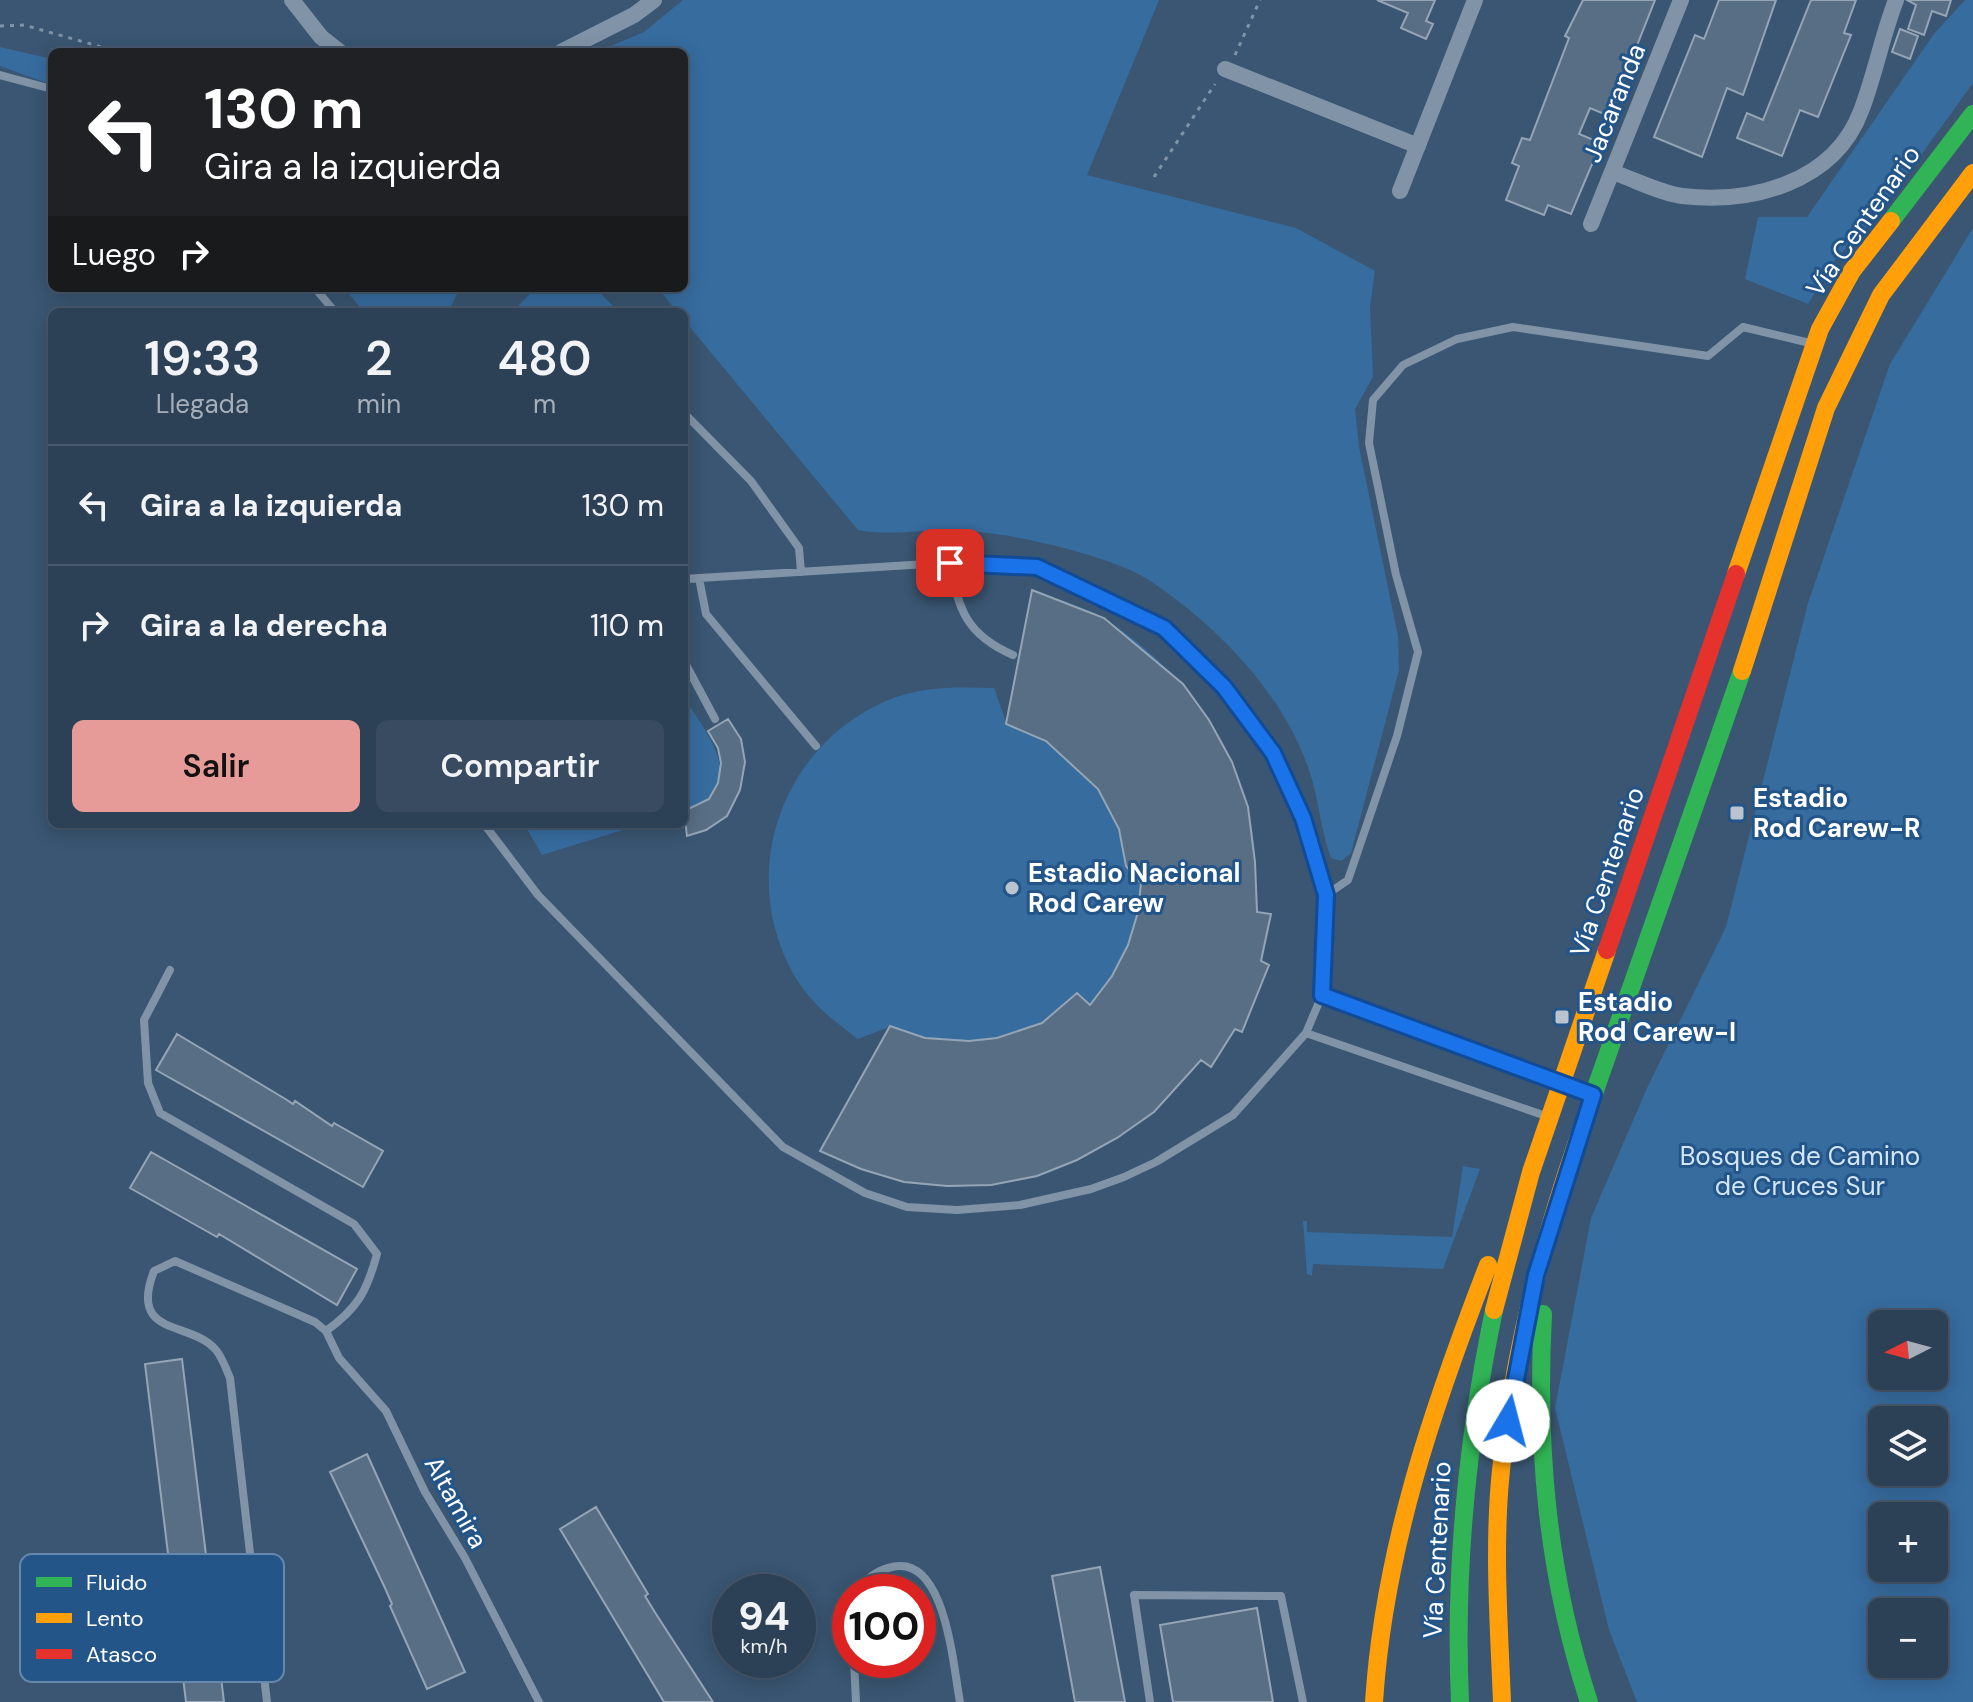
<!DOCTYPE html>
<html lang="es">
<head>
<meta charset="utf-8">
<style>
	body { margin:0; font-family:"DM Sans",sans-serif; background:#384b60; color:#f1f3f6; height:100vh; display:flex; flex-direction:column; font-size:30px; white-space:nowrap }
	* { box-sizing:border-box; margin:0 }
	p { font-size:26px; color:#a6afb9 }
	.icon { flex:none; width:44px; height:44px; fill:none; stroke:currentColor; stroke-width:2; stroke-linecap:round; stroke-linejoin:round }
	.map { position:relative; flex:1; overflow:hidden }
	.details { position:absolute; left:48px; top:308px; width:640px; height:520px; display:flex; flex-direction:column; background:#2c4056; border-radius:12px; box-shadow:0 4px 20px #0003,0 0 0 2px #48596c }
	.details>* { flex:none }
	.banner { position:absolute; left:48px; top:48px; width:640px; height:244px; border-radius:12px; box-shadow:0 4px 20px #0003,0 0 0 2px #48596c; background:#202124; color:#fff; overflow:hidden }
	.needle { width:52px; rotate:264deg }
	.buttons { position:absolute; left:1868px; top:1310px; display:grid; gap:16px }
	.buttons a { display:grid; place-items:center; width:80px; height:80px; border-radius:12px; background:#2c4056; box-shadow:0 4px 20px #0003,0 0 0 2px #48596c; font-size:40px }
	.speed { position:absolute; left:712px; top:1574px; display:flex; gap:16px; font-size:40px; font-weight:700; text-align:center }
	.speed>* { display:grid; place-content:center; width:104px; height:104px; border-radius:50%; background:#2c4056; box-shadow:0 4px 20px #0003,0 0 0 2px #48596c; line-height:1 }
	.speed small { font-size:20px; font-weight:400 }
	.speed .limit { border:12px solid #d22; background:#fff; color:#111 }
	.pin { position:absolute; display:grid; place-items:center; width:68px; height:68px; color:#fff; margin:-34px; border-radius:16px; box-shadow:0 4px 12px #0006 }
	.me { position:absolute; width:88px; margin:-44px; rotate:8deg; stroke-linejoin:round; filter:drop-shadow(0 0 6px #0008) }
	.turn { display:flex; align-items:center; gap:28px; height:168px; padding:0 24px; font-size:36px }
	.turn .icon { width:104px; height:104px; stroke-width:2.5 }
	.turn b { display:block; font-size:56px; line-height:68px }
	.then { display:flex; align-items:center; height:76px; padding:0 24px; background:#0003; gap:16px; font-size:30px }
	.eta { display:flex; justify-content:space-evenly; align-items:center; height:136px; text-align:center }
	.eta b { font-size:48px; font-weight:600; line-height:56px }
	.cta { display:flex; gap:16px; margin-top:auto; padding:16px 24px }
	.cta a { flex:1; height:92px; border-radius:12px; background:#e69b98; color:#111; font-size:32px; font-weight:600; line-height:92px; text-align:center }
	.cta a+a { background:#384b60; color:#f1f3f6 }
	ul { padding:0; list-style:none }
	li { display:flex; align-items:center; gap:24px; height:120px; padding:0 24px; border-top:2px solid #48596c }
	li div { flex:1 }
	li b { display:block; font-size:30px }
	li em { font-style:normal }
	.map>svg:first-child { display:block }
	.green { fill:#376c9f; fill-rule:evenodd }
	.building { fill:#586e84; stroke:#95a5b5; stroke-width:2 }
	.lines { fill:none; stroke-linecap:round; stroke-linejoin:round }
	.path { stroke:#8194a7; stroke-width:3; stroke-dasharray:4 6; stroke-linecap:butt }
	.lane { stroke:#8194a7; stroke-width:8 }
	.street { stroke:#8194a7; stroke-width:16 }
	.fast { stroke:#30b455; stroke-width:18 }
	.slow { stroke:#ff9f0a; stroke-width:18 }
	.jam { stroke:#e5322d; stroke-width:18 }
	.route-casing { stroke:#114b97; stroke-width:20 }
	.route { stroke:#1a73e8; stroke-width:14 }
	.poi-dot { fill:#bac4ce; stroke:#235589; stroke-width:3 }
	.labels { text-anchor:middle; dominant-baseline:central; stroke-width:6; stroke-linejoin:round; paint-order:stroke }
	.street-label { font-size:26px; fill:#fff; stroke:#235589 }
	.poi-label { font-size:26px; font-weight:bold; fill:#fff; stroke:#235589; text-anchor:start }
	.park-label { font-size:26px; fill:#d3e6f8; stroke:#235589 }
	.key { fill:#235589; stroke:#6588ac; stroke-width:2 }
	.key-label { font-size:22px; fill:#fff }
</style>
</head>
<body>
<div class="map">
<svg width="1973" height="1702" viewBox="0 0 1973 1702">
	<rect width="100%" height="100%" fill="#3a5672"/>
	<!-- green -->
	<path class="green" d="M683,0H1159L1087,175L1296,228L1375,271L1370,306L1373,377L1355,409L1359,447L1398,636L1399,670L1351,853L1341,861L1331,858C1320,829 1319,798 1309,770C1282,692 1219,628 1152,582C1120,560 1048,543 1009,536C989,533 968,530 948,530C919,530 887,536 858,530L684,320V312H677L658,288H684V52H596L644,32Z
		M1965,0H1973V83L1871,224L1837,257L1808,304L1745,279L1758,217H1807L1934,34Z
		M0,47L52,59V85L0,66Z
		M1973,228V1702H1637L1609,1630L1555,1408L1591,1218L1648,1086L1726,927L1808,603L1890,364ZM1882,1324H1934V1376H1882ZM1882,1420H1934V1472H1882ZM1882,1516H1934V1568H1882ZM1882,1612H1934V1664H1882Z
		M344,288H460L448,312H364Z
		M536,288H595L619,312H512Z
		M1032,590C1055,599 1085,606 1106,620C1172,662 1229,730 1248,807C1256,841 1256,877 1257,912L1271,914L1261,961L1269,965L1242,1032L1235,1029L1211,1067L1201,1060C1185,1077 1170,1099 1151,1114C1082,1169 995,1198 906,1182C878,1177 848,1161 820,1151L889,1027L858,1039C834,1021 810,1003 794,975C737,875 780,747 886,701C920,686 957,687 994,688L1006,722Z
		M684,699C709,733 752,792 684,811Z
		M524,824H642L542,855Z
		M1463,1166L1480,1169L1443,1269L1313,1264L1312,1276L1307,1274L1303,1221H1307V1232L1452,1237Z"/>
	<!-- building -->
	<path class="building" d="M1377,0H1435L1426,21L1433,24L1426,39L1401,28L1408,13Z
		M1583,0H1655L1609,116L1590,108L1579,134L1601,143L1571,214L1548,205L1544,215L1506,200L1519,166L1512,163L1522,138L1530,140L1569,38L1565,36Z
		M1719,0H1776L1743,95L1727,88L1702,157L1654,137L1695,35L1704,39Z
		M1811,0H1856L1844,33L1851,35L1818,117L1800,110L1782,156L1737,138L1747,113L1763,120Z
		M1907,0H1951L1946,16L1932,11L1924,35L1908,29L1916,5Z
		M1900,29L1918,36L1910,59L1892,52Z
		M1032,590L1104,618L1183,684L1209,720L1232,762L1248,807L1255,862L1257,912L1271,914L1261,961L1269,965L1242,1032L1235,1029L1211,1067L1201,1060L1154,1112L1117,1138L1077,1160L1037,1176L991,1185L947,1186L904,1182L861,1169L820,1151L890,1026L925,1038L969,1041L997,1038L1042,1023L1077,993L1090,1005L1112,976L1128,945L1138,912L1141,883L1126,866L1119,829L1098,789L1046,741L1006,724Z
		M728,719L741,739L745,762L740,790L727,816L706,830L687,836L684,811L709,799L718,783L721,763L718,748L708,731Z
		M177,1034L287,1100L293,1104L295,1101L332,1126L334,1123L383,1151L363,1187L156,1070Z
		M151,1152L357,1269L337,1305L219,1234L217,1237L130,1188Z
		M182,1359L224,1702H186L145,1364Z
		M367,1454L465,1672L427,1689L390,1606L392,1604L385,1588L330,1472Z
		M596,1507L648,1594L645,1596L656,1614L713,1702H664L560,1529Z
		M1100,1567L1125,1702H1075L1052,1576Z
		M1257,1608L1273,1702H1173L1160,1625Z"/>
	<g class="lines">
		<!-- path -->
		<path class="path" d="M0,26L24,25L119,52
			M1235,55L1260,0
			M1154,177L1215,84"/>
		<!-- lane -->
		<path class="lane" d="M0,75L52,89
			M315,288L335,312
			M684,413L751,481L799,548L801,572
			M950,563C958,610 967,635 1013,655
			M699,578L706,614L816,746
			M684,661L715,719
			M484,824L538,895L783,1147L865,1193L907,1207L957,1210L1020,1205L1091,1189L1124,1177L1156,1162L1233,1115L1306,1033L1322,995L1326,895L1303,818L1273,753L1224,687L1164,628L1037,567L975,561L684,579
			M1326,895L1348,880L1397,736L1418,652L1396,575L1369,443L1373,400L1403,365L1457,339L1513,327L1708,356L1743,327L1810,343
			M170,970L144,1020L148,1083L160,1113L354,1224L377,1254C367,1291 358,1308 326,1331
			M1322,995L1555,1081
			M1306,1033L1543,1115
			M858,1592C864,1579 878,1570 892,1567C946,1554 953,1667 960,1702
			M854,1660L856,1702
			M267,1702L230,1378C226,1369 222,1357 216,1350C191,1320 128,1338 154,1271L175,1261L315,1322L326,1331L339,1358L386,1411L425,1492L465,1558L539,1702
			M1150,1702L1134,1595L1281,1596L1303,1702"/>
		<!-- street -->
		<path class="street" d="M292,0L321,37L340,52
			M561,52L634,15L654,0
			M1225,69L1418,146
			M1612,172C1634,179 1659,193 1682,196C1751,204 1834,183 1861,111C1875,75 1882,36 1896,0
			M1400,191L1475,0
			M1591,224L1681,0"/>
		<!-- fast -->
		<path class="fast" d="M1891,221L1973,114
			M1578,1139L1742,671
			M1543,1314C1536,1448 1547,1574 1589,1702
			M1460,1702C1454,1568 1467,1440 1494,1310"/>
		<!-- slow -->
		<path class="slow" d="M1736,574L1820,329L1852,271L1891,221
			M1742,671L1826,408L1881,295L1973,173
			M1494,1310L1531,1172L1607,950
			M1374,1702C1384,1549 1433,1407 1488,1265
			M1502,1702C1499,1625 1493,1547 1501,1470C1513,1357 1541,1246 1578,1139"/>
		<!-- jam -->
		<path class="jam" d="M1607,950L1736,574"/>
	</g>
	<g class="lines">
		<defs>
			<path id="route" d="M950,563L1037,567L1164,628L1224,687L1273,753L1303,818L1326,895L1322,995L1593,1095L1536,1275L1508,1421"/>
		</defs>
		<!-- route casing -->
		<use href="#route" class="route-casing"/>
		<!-- route -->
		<use href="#route" class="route"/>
	</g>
	<!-- markers -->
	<g class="poi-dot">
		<rect x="1729" y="805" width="16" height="16" rx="4"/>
		<circle cx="1012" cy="888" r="8"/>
		<rect x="1554" y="1009" width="16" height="16" rx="4"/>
	</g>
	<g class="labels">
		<!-- street labels -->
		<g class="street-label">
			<text transform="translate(1614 103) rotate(-68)">Jacaranda</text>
			<text transform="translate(1863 221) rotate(-55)">Vía Centenario</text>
			<text transform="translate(1607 872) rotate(-71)">Vía Centenario</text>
			<text transform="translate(456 1502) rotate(61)">Altamira</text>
			<text transform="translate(1437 1550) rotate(-87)">Vía Centenario</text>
		</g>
		<!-- poi labels -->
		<g class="poi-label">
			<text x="1753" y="798">Estadio<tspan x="1753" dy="30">Rod Carew-R</tspan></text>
			<text x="1028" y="873">Estadio Nacional<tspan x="1028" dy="30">Rod Carew</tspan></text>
			<text x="1578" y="1002">Estadio<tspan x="1578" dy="30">Rod Carew-I</tspan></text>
		</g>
		<!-- park labels -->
		<g class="park-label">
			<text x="1800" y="1156">Bosques de Camino<tspan x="1800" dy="30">de Cruces Sur</tspan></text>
		</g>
	</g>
	<!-- legend -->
	<rect x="20" y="1554" width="264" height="128" rx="12" class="key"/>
	<rect x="36" y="1577" width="36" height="10" fill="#30b455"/>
	<rect x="36" y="1613" width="36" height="10" fill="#ff9f0a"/>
	<rect x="36" y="1649" width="36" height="10" fill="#e5322d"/>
	<g class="key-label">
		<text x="86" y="1590">Fluido</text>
		<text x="86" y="1626">Lento</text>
		<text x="86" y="1662">Atasco</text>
	</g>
</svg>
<div class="buttons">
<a><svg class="needle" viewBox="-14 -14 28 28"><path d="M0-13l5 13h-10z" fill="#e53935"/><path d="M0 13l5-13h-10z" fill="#a6afb9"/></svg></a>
<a><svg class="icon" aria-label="layers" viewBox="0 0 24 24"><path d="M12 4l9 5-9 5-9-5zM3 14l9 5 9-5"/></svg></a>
<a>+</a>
<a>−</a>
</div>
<div class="speed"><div>94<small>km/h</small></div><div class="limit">100</div></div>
<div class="pin" style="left:950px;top:563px;background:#d93025"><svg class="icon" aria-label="arrive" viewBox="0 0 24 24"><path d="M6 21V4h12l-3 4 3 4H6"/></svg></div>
<svg class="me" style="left:1508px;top:1421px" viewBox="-20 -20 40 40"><circle r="19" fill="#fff"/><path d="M0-13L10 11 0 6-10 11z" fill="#1a73e8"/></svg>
<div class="banner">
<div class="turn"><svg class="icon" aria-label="left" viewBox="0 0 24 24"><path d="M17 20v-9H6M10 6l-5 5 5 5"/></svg><div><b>130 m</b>Gira a la izquierda</div></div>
<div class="then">Luego<svg class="icon" aria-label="right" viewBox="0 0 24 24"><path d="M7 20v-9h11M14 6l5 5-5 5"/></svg></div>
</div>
<section class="details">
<div class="eta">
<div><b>19:33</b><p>Llegada</p></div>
<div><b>2</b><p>min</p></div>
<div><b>480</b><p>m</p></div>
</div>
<ul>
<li><svg class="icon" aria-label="left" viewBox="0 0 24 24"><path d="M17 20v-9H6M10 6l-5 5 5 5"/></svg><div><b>Gira a la izquierda</b></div><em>130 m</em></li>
<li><svg class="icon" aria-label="right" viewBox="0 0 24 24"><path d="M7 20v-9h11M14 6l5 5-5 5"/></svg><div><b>Gira a la derecha</b></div><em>110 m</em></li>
</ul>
<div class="cta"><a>Salir</a><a>Compartir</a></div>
</section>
</div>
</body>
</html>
